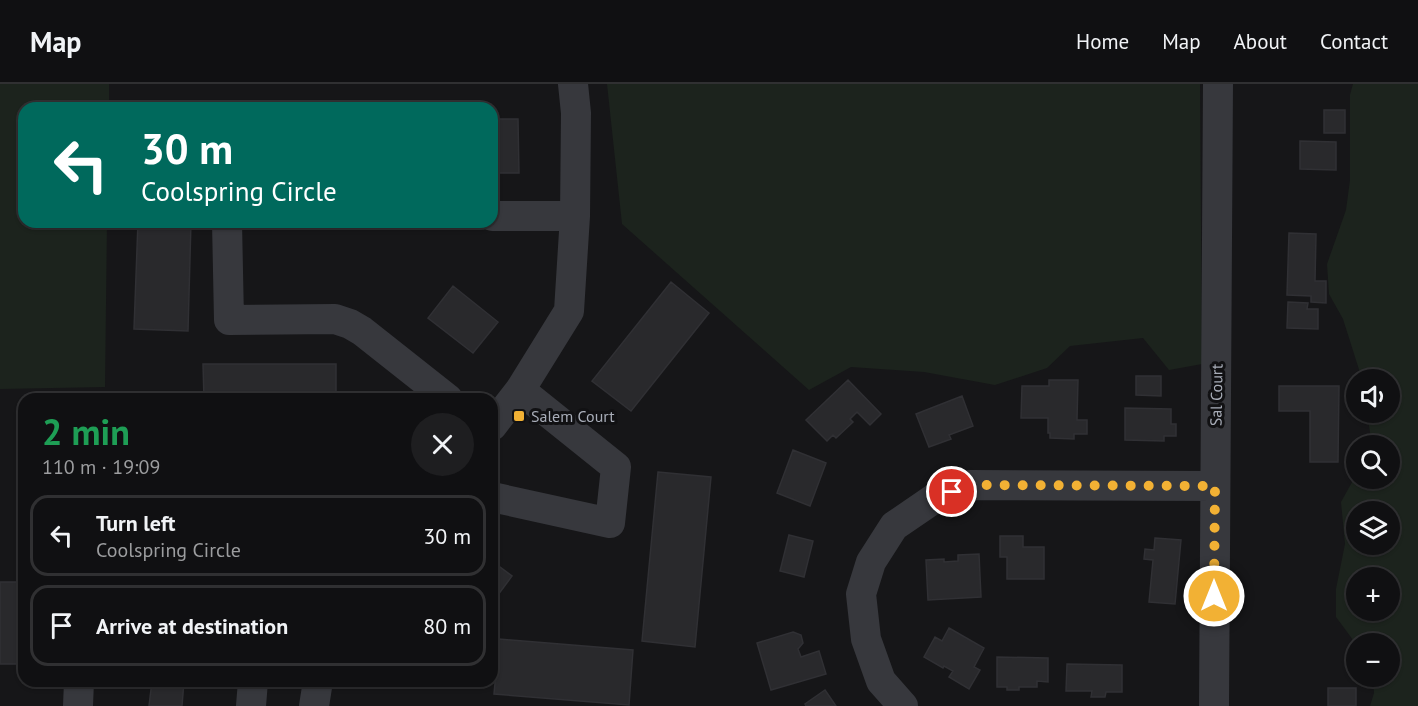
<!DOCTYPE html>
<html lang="en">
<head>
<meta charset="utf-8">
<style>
	body { margin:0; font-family:"PT Sans",sans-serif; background:#1e1e20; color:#f1f3f6; height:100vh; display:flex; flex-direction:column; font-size:22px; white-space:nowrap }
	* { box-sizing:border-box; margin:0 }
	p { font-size:20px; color:#9c9d9f }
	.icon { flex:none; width:33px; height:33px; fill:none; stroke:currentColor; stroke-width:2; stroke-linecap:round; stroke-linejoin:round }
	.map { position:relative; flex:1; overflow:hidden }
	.sheet { position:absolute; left:18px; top:309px; width:480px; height:294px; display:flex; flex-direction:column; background:#101012; border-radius:18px; box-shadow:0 2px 4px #0004,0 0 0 2px #303032 }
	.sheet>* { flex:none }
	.banner { position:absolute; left:18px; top:18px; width:480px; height:126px; border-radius:18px; box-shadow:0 2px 4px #0004,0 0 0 2px #303032; background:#00695c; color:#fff; overflow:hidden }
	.tools { position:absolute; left:1346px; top:285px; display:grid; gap:12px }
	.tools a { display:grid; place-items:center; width:54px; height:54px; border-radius:50%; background:#101012; box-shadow:0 2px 4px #0004,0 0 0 2px #303032; font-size:30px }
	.pin { position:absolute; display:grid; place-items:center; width:51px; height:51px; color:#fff; margin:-26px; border:3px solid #fff; border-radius:50%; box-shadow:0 2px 6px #0007 }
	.me { position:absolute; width:66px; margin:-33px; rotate:0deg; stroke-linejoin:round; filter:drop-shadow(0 0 4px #0008) }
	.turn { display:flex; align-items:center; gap:21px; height:126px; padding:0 24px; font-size:27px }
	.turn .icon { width:78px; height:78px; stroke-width:2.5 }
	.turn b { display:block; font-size:42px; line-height:51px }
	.round { display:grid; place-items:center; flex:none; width:63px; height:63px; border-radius:32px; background:#1e1e20 }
	.summary { display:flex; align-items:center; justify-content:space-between; height:102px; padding:0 24px }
	h1 { font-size:36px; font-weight:700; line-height:45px; color:#1e9e55 }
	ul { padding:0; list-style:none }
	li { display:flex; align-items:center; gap:18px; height:81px; margin:0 12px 9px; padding:0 12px; border:3px solid #303032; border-radius:18px }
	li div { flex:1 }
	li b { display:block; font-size:22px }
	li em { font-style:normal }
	header { display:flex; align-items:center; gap:36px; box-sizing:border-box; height:84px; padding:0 30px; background:#101012; border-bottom:2px solid #303032 }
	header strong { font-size:28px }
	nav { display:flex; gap:33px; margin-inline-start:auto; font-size:21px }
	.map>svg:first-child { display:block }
	.green { fill:#1c231d; fill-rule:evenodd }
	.building { fill:#29292c; stroke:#303034; stroke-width:1.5 }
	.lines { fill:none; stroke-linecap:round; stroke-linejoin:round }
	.minor { stroke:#37383d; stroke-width:30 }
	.route { stroke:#f2b134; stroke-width:10; stroke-dasharray:0 18 }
	.poi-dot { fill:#f2b134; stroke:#111113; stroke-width:2 }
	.labels { text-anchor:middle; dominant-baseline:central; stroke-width:6; stroke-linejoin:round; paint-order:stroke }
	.street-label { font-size:16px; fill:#a8adb8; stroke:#111113 }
	.poi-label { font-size:16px; fill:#a8adb8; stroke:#111113; text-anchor:start }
</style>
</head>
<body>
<header>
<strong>Map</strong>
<nav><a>Home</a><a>Map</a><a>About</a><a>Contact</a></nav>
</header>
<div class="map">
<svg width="1418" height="622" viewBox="0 0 1418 622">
	<rect width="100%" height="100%" fill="#161618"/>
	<!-- green -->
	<path class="green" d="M0,0H109V24H24V138H107L105,303L0,305Z
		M607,0H1200L1202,280L1169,286L1143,254L1070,262L1047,284L995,301L924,288L851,283L809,306L622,140Z
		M1353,0H1418V622H1370L1374,609L1373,593L1389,592V560H1356L1336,533V505L1345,460L1341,418L1356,391V394H1389V362L1372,361L1367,329L1389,328V296L1362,295L1343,235L1329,210L1327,180L1346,126L1350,96V11ZM1356,428H1389V460H1356ZM1356,494H1389V526H1356Z"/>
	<!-- building -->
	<path class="building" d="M1324,26H1345V49H1324Z
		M492,35H518L519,89H492Z
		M1300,57L1336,58V86L1300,85Z
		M138,138H191L188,247L134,245Z
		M1289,149L1316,150L1315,197H1326V219L1311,218V212L1287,211Z
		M671,198L709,229L631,327L592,297Z
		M453,202L498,238L473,269L428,234Z
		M1288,218L1308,219L1307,225H1318V245L1287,244Z
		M203,280H336V315H204Z
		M1136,292H1161V312L1136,311Z
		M848,296L881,330L870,341L857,328L850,335L853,338L836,354L833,351L827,357L806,336Z
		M1049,296H1078L1077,336H1087V350H1074V355L1050,354V349H1048V334H1021L1022,302H1049Z
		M1279,302H1339L1338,378H1310V327H1279Z
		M962,312L973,342L949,351L951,355L929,363L916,330Z
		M1125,324L1171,325V340H1176V352H1164V357L1125,356Z
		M793,366L826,379L810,422L777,409Z
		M658,388L711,393L695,563L642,557Z
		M789,451L813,457L804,493L780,487Z
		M1000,452H1023V463H1044V495H1007V473H1000Z
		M1155,454L1181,456L1175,520L1149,518L1153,476L1144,475L1145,465L1154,466Z
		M979,470L981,513L928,516L926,476L944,475V478L958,477V471Z
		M492,477L512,492L492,519Z
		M0,498H24V580H0Z
		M949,544L984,564L974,583L980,586L969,605L949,593L953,587L944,582L943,584L924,573L935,553L942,557Z
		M793,548L801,551L803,559L798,565L801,573L819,567L826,590L771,606L757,559Z
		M499,555L633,566L629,621L494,610Z
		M997,573L1048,574V598L1037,597V603H1019V606H1007V603H997Z
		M1067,580L1122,581V608H1106L1105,613H1091L1092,607H1066Z
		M152,597H184L182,622H149Z
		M1328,604H1356V622H1328Z
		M825,606L836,622H806L805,620Z"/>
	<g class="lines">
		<!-- minor -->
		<path class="minor" d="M492,132H575
			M227,138L229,236L335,235L350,240L362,247L448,315
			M492,342L520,306L569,227L575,132L576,29L573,0
			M492,413L610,439L616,383L520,306
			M78,622L79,597
			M251,622L253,597
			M314,622L318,597
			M903,622L881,597L866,555L861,510L871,478L894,442L935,414L970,401L1215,402
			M1214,622L1218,0"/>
	</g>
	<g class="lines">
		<!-- route -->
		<path class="route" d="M952,408L970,401L1215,402L1214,512"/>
	</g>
	<!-- markers -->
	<rect class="poi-dot" x="513" y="326" width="12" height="12" rx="3"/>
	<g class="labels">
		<!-- street labels -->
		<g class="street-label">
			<text transform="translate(1216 311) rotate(-89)">Sal Court</text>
		</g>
		<!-- poi labels -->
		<g class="poi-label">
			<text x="531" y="332">Salem Court</text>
		</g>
	</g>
</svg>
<div class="tools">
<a><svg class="icon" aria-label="sound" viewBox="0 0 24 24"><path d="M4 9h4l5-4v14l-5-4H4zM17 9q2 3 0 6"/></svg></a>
<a><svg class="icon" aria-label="search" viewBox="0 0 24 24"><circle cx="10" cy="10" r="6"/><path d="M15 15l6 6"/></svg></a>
<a><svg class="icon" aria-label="layers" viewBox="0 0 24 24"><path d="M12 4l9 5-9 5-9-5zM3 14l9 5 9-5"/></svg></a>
<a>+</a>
<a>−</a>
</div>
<div class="pin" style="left:952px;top:408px;background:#d93025"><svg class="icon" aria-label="arrive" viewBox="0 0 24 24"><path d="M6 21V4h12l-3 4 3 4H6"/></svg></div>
<svg class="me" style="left:1214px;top:512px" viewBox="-20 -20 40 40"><circle r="17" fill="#f2b134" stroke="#fff" stroke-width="3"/><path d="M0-11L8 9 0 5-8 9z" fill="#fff"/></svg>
<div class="banner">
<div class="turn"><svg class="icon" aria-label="left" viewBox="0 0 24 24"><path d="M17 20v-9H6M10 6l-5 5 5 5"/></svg><div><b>30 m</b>Coolspring Circle</div></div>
</div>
<section class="sheet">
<div class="summary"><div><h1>2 min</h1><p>110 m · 19:09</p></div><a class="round"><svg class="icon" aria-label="close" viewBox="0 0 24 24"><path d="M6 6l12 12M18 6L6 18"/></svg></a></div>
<ul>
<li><svg class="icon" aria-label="left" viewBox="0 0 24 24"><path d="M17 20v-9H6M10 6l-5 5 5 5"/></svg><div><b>Turn left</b><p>Coolspring Circle</p></div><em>30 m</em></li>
<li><svg class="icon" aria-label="arrive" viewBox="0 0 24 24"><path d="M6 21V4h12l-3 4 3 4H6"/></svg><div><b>Arrive at destination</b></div><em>80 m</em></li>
</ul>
</section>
</div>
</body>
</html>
